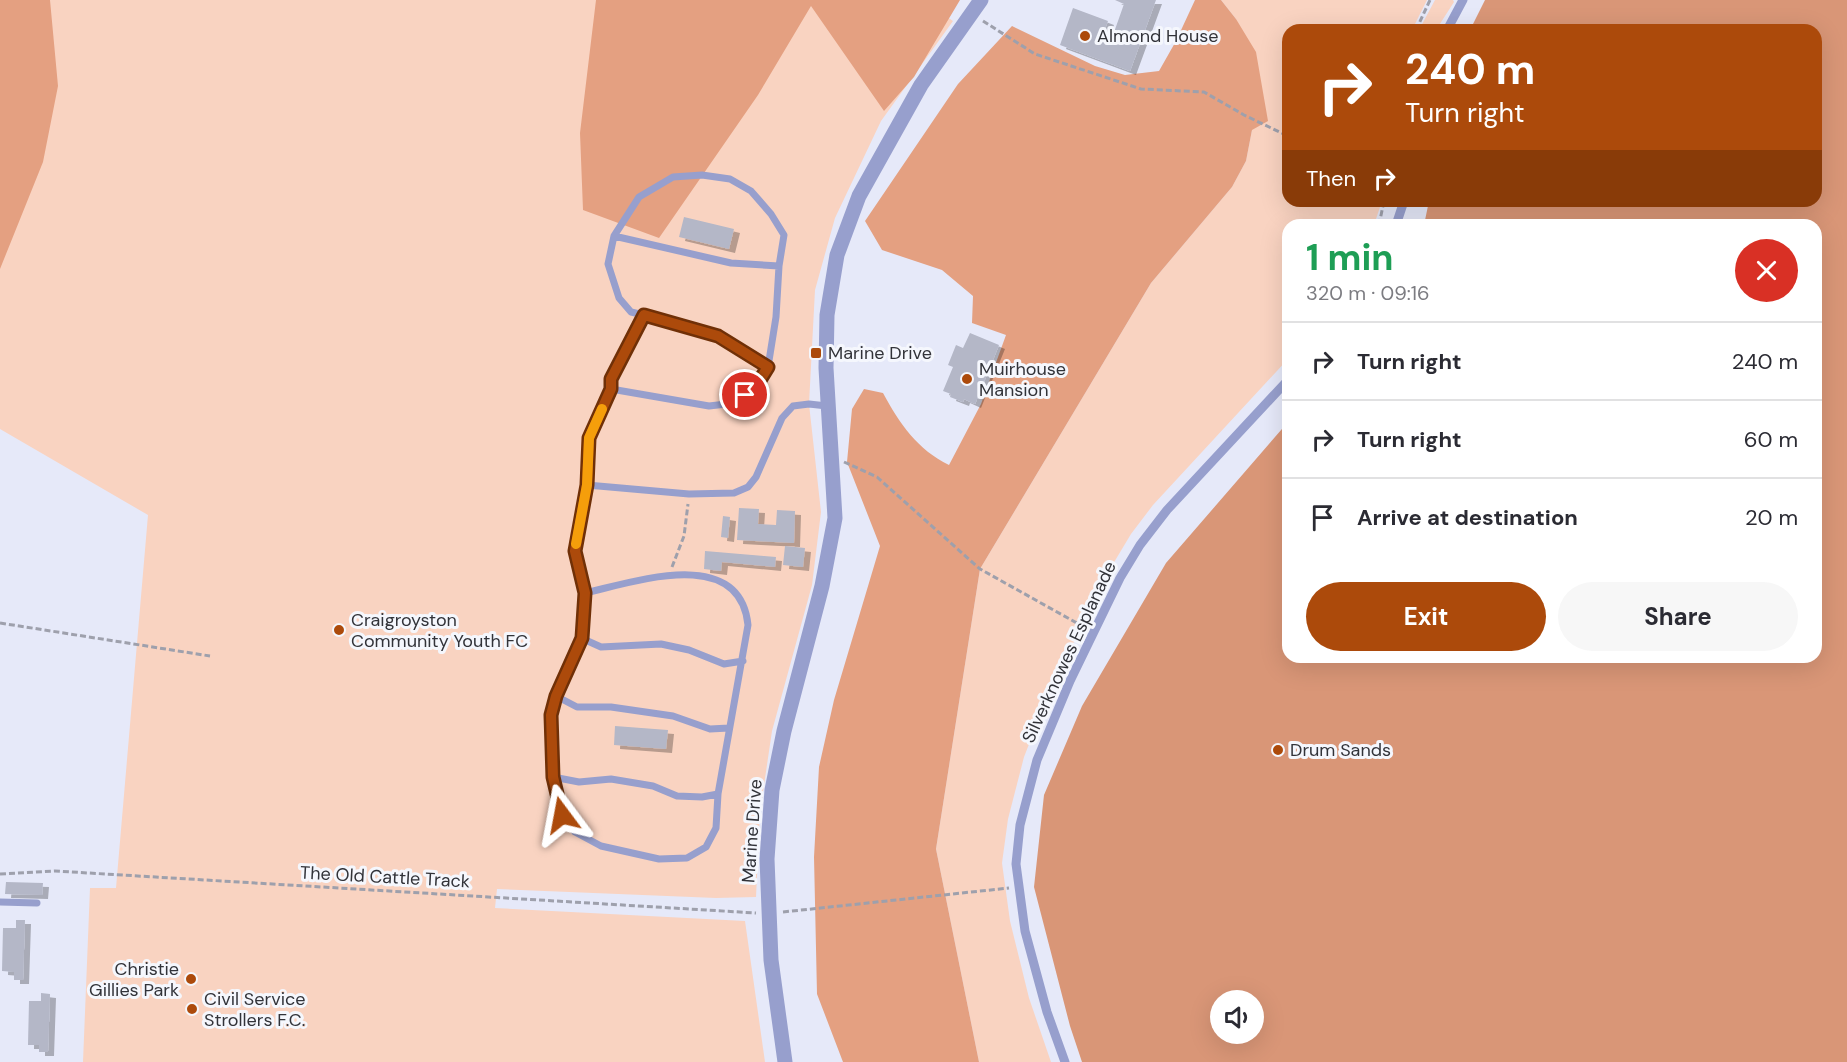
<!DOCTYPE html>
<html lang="en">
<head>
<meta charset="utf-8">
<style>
	body { margin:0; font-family:"DM Sans",sans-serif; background:#f7f7f7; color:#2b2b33; height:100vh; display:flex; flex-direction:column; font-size:22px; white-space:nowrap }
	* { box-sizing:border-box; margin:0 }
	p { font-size:20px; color:#7c7c81 }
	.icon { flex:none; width:33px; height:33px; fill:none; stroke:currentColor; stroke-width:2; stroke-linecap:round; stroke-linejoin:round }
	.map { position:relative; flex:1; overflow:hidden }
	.sheet { position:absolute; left:1282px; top:219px; width:540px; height:444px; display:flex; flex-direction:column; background:#fff; border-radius:18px; box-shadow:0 6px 24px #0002 }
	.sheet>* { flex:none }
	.hud { position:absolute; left:1282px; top:24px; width:540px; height:183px; border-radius:18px; box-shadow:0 6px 24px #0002; background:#ac4a0b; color:#fff; overflow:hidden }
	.tools { position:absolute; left:1210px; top:990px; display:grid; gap:12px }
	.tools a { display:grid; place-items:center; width:54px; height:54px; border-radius:50%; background:#fff; box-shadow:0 6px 24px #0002; font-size:30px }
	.pin { position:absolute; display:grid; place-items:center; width:51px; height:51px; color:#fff; margin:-26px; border:3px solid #fff; border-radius:50%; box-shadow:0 2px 6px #0007 }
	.me { position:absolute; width:66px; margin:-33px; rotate:347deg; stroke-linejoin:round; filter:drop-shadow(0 0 4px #0008) }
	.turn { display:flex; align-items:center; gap:21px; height:126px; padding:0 24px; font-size:27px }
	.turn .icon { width:78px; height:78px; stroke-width:2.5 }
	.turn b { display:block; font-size:42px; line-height:51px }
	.then { display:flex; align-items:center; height:57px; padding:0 24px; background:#0003; gap:12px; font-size:22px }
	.round { display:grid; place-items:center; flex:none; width:63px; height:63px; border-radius:32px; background:#f7f7f7 }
	.overview { display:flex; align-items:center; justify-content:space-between; height:102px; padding:0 24px }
	h1 { font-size:36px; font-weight:700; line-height:45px; color:#1e9e55 }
	.action { display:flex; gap:12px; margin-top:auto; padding:12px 24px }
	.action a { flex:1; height:69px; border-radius:36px; background:#ac4a0b; color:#fff; font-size:24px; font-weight:700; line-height:69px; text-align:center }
	.action a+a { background:#f7f7f7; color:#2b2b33 }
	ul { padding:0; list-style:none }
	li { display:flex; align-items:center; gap:18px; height:78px; padding:0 24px; border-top:2px solid #e1e1e2 }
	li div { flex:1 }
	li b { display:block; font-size:22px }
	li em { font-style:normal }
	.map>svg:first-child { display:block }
	.green { fill:#f9d3c1 }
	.forest { fill:#e4a081 }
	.water { fill:#d99677; fill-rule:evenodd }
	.building { fill:#b4b7c7; filter:url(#shadow) }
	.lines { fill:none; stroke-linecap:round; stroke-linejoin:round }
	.path { stroke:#9ea0ac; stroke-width:3; stroke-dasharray:6 3; stroke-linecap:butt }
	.service { stroke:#979fcd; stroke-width:7 }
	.pedestrian { stroke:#979fcd; stroke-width:9 }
	.tertiary { stroke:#979fcd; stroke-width:15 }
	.route-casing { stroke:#703007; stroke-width:15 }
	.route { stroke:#ac4a0b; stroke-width:10 }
	.slow { stroke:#f59e0b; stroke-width:10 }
	.poi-dot { fill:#ac4a0b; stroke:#f5f7fd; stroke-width:2 }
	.labels { text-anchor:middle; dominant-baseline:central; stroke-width:6; stroke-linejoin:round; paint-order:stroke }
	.poi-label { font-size:18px; fill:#323339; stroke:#f5f7fd; text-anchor:start }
	.street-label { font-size:18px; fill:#323339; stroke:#f5f7fd }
</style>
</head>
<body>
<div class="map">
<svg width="1847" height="1062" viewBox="0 0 1847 1062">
	<defs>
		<filter id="shadow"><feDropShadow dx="6" dy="4" stdDeviation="0" flood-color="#0004"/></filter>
	</defs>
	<rect width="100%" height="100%" fill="#e6e9f9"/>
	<!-- green -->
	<path class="green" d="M0,0H922L953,21L881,121L835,218L815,290L809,404L821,512L812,585L772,731L760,812L756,897L716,898L497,889L495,908L745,921L765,1062H83L90,888H116L148,515L0,429Z
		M1221,0H1427L1412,30H1288V201H1382L1374,225H1288V359L1153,505L1131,534L1104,579L1047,698L1024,757L1008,819L1002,863L1010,921L1029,998L1051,1062H979L936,849L980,569L1151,283L1232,187L1246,161L1252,130L1236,19Z
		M1435,0H1453L1454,2L1436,30H1419Z"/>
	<!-- forest -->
	<path class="forest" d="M0,0H50L58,86L43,162L0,269Z
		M596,0H960L914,77L884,111L811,6L758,95L659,238L583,210L580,133Z
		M1195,0H1221L1236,19L1256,52L1268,121L1252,130L1246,161L1232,187L1151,283L980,569L936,849L979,1062H843L817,994L814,857L819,767L834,700L880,546L847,462L852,409L864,389L883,393C899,423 918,450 949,465L981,404L1006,335L972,323L973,296L942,270L882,250L865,221L958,84L1012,26L1095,66L1125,75L1159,71L1176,41Z"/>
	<!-- water -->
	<path class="water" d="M1485,0H1847V1062H1082L1070,1026L1034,887L1044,795L1082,706L1166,563L1288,422V657H1816V225H1424L1429,201H1816V30H1470ZM1221,1000H1254V1034H1221Z"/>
	<!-- building -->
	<path class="building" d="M1115,0H1156L1130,71L1060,45L1073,8L1108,21L1103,34L1112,38L1124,4Z
		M684,217L734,229L729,249L679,237Z
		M970,333L999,345L975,404L964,399L963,402L950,397L951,394L943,391L953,367L948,365L956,345L963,348Z
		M739,508L759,509L758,524L776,525L777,510L795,511L794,543L737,540Z
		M723,516L730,517L728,538L721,537Z
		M785,546L805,548L803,567L783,565Z
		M705,551L776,557L775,567L722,562L721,571L704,569Z
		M615,726L668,730L666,749L614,745Z
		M6,882L43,883L42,895L5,894Z
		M16,920H25L23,980H14V972L2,971L3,928H16Z
		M41,993L50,994L48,1052H39V1045H28L29,1001H41Z"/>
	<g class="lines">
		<!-- path -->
		<path class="path" d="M983,21L1035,54L1141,89L1204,92L1244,115L1288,136
			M1416,30L1430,0
			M1379,225L1384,201
			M844,462L877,477L980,569L1084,627
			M672,567L684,536L688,504
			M0,623L210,656
			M0,874L55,871L756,913
			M783,912L1009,888"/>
		<!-- service -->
		<path class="service" d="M614,236L731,263L779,266
			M644,315L718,336L768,367
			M587,485L689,494L734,493L748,487L756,477L782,418L793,406L809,404L827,406
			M585,593C634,582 740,545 748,625L718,794L716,828L706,847L687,858L659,859L601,846L575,832L562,815L553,777L551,715L556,696L581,638L585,593L575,551L587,485L589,438L611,389V379L644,315L631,312L619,298L608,264L614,236L639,197L673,177L702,175L730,179L751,191L771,214L784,235L779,266L776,317L768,367L755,388L735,403L709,406L611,389
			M581,638L601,647L661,644L689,650L724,664L743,661
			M556,696L577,707H611L673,716L710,729L729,728
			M553,777L579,782L611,779L653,786L677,796L702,797L718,794
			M0,902L37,903"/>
		<!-- pedestrian -->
		<path class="pedestrian" d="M1447,30L1463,0
			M1396,225L1404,201
			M1065,1062L1047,1012L1025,931L1016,864L1020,825L1037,760L1070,681L1120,578L1140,545L1167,510L1288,380"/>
		<!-- tertiary -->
		<path class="tertiary" d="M785,1062L771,960L767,859L772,790L784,731L822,586L835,518L826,368L827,315L837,255L859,196L921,85L981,0"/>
	</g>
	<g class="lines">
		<defs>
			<path id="route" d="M562,815L553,777L551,715L556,696L582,638L585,593L575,551L587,485L589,438L611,389V379L644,315L718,336L768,367L755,388L745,395"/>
		</defs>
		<!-- route casing -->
		<use href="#route" class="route-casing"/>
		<!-- route -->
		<use href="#route" class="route"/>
		<!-- slow -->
		<path class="slow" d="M576,544L587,485L589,438L602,409"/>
	</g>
	<!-- markers -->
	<g class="poi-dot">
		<circle cx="1085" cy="36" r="6"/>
		<rect x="810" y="347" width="12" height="12" rx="3"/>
		<circle cx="967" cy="379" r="6"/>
		<circle cx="339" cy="630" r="6"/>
		<circle cx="1278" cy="750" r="6"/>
		<circle cx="191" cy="979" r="6"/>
		<circle cx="192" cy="1009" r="6"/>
	</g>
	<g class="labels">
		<!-- poi labels -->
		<g class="poi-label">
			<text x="1097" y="36">Almond House</text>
			<text x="828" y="353">Marine Drive</text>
			<text x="979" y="369">Muirhouse<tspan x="979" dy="21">Mansion</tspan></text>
			<text x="351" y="620">Craigroyston<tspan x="351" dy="21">Community Youth FC</tspan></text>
			<text x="1290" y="750">Drum Sands</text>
			<text x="179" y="969" text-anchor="end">Christie<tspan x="179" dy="21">Gillies Park</tspan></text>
			<text x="204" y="999">Civil Service<tspan x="204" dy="21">Strollers F.C.</tspan></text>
		</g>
		<!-- street labels -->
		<g class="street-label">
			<text transform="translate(1069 652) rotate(-65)">Silverknowes Esplanade</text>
			<text transform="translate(752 831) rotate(-86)">Marine Drive</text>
			<text transform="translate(385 877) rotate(3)">The Old Cattle Track</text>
		</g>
	</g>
</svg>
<div class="tools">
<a><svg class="icon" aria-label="sound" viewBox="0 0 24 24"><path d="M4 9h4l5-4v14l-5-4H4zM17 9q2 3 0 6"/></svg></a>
</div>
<div class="pin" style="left:745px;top:395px;background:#d93025"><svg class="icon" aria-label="arrive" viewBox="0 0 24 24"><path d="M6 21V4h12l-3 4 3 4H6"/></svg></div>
<svg class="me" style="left:562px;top:815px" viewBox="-20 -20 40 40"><path d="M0-17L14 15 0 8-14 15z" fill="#ac4a0b" stroke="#fff" stroke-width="4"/></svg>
<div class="hud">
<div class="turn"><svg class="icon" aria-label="right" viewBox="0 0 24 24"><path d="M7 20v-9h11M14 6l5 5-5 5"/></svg><div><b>240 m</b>Turn right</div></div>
<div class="then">Then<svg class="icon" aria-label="right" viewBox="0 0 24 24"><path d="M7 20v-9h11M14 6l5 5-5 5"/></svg></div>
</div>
<section class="sheet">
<div class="overview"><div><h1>1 min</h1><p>320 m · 09:16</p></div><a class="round" style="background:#d93025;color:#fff"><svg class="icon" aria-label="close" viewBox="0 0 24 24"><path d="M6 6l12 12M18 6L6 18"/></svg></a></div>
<ul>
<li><svg class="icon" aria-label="right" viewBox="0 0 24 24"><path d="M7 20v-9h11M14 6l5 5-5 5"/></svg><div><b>Turn right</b></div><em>240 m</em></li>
<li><svg class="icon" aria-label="right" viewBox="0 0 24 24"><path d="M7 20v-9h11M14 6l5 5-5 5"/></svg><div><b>Turn right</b></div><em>60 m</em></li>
<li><svg class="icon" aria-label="arrive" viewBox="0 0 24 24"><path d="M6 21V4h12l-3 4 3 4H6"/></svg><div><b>Arrive at destination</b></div><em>20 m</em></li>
</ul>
<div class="action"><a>Exit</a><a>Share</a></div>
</section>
</div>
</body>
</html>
